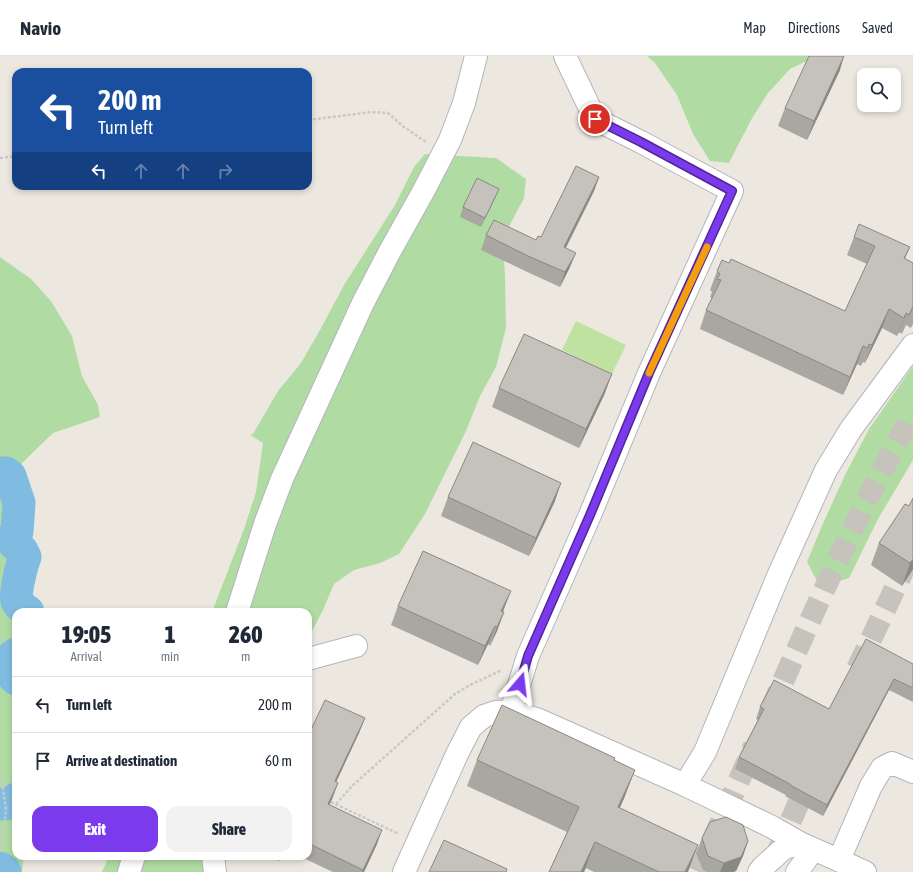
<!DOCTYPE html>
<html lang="en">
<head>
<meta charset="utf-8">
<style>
	body { margin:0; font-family:"Asap Condensed",sans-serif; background:#f2f2f3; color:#1f2937; height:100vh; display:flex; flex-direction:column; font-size:15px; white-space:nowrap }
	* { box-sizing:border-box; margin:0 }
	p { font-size:13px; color:#747a83 }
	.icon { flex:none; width:22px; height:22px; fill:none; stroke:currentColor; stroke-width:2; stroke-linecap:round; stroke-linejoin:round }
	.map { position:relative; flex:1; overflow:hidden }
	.drawer { position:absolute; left:12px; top:552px; width:300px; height:252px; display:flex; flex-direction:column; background:#fff; border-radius:12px; box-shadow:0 2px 6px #0003 }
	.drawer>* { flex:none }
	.banner { position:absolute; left:12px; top:12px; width:300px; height:122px; border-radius:12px; box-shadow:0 2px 6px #0003; background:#1a4fa0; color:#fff; overflow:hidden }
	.buttons { position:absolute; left:857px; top:12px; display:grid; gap:8px }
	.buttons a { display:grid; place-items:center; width:44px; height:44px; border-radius:8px; background:#fff; box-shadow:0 2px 6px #0003; font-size:20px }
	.pin { position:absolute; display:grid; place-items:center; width:34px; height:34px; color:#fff; margin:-17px; border:2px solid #fff; border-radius:50%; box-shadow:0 1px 4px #0007 }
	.me { position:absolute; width:44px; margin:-22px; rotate:17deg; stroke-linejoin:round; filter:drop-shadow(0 0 3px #0008) }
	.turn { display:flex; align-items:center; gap:14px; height:84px; padding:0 20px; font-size:18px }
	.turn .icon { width:52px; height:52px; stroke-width:2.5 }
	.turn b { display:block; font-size:28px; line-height:34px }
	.lanes { display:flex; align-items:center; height:38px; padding:0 20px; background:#0003; justify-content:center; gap:20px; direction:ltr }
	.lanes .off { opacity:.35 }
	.eta { display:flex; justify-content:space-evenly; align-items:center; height:68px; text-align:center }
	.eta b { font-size:24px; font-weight:800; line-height:28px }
	.primary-button { display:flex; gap:8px; margin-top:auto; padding:8px 20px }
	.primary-button a { flex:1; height:46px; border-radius:12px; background:#7c3aed; color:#fff; font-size:16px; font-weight:800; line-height:46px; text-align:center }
	.primary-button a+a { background:#f2f2f3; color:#1f2937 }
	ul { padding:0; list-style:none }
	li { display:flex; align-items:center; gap:12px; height:56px; padding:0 20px; border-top:1px solid #e0e1e3 }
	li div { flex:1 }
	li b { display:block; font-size:15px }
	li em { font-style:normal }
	header { display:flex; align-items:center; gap:24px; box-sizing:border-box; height:56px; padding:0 20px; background:#fff; border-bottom:1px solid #e0e1e3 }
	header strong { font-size:19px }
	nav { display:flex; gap:22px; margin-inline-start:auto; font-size:14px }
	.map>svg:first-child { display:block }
	.green { fill:#b0dca3 }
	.pitch { fill:#bfe2a0 }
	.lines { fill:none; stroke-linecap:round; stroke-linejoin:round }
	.river { stroke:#80bce1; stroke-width:33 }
	.highway-tunnel { stroke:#c6c2bc; stroke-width:22; stroke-dasharray:22 11; stroke-linecap:butt }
	.minor-casing { stroke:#b3b4be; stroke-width:24 }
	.path { stroke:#c8c8c8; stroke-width:2.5; stroke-dasharray:3 2; stroke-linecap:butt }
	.minor { stroke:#fff; stroke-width:22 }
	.wall { fill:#a9a7a1 }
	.shaded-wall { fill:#8a8883 }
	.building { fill:#c5c2bb; stroke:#8a8883 }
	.route-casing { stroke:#51269a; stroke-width:10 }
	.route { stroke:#7c3aed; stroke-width:7 }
	.slow { stroke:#f59e0b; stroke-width:7 }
</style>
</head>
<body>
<header>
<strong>Navio</strong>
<nav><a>Map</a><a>Directions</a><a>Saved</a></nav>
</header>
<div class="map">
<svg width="913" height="816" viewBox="0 0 913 816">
	<rect width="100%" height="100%" fill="#ece8e0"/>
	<!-- green -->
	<path class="green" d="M647,0H817L790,13L768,37L751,64L729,107L710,105L693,78L677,39L655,7Z
		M425,98L496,102L526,123L524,142L503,182L505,221L506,272L496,311L480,340L466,375L425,458L399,498L380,507L354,514L334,528L323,554L308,583V556H212L244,473L256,436L263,387L250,379L253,378L278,335L301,307L320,274L344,229L395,149L414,111Z
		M0,201L31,223L51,245L72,280L82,320L98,349L100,361L53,377L22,407L9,448L29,556H16V800H24L22,816H0Z
		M913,310V404L878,463L849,522L820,531L807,506L821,472L845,419L869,373Z
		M109,800H201L204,816H102Z"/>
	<!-- pitch -->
	<path class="pitch" d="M576,265L626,289L612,318L562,294Z"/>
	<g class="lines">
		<!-- river -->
		<path class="river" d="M0,417H6L10,420L19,447L17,476L13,481V486L22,495L25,501C22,508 14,539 17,545C19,550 24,553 28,556
			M16,598L8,604L5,610L9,616L16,623
			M0,748L12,747L16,743
			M0,812L5,816"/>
		<!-- highway-tunnel -->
		<path class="highway-tunnel" d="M857,613L913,494
			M770,655C814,555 859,453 913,357
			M778,795L810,720
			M699,816L754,690"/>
		<defs>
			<path id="minor" d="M237,556L265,468L282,423L363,247L390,195L423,136L450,84L464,47L476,0
				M308,603L356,590
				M511,655L528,600L590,459L649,317L732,135L641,86L595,63L565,0
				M685,729L705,696L779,518L826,414L851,373L913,289
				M213,800L215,816
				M839,804L871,730L882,712L892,707L913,716
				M129,816L134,800
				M404,816L458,696L471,671L484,660L496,656L511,655L539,664L685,729L772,771L800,787L865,816
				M759,816L762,812L783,793L800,787
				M797,816L813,794"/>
		</defs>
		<!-- minor casing -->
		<use href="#minor" class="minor-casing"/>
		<!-- path -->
		<path class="path" d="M308,64L372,56L388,57L404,71L426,86
			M0,102L16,100
			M0,716L6,753L4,775L0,796
			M331,746L399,778
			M336,748L352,730L455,638L470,629L502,614"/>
		<!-- minor -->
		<use href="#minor" class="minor"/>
	</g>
	<!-- wall -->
	<path class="wall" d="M840,14L807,84L778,70L785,52Z
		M599,121L594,135L566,192L570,211L560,231L523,214L481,194L486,179L536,184L541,181Z
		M495,142L481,171L460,161L463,151Z
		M854,181L910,191L905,203L913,207V268L911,272L906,269L902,278L899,276L897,280L882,272L865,307L863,306L861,310L857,308L843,339L700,273L706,254L712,242L710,241L712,236L710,234L717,215L845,255L867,208L847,199Z
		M499,332L605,337L579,392L492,351Z
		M448,441L555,445L529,500L441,460Z
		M909,450L913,513L902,530L871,509L879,487Z
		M398,550L503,556H504L497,575L490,590L488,588L478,609L391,569Z
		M913,608V646L889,634L823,760L785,740L786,739L735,713L739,701L758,664L756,663L760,651L829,653Z
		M365,662L359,677L336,726L338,727L329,749L377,788L364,816H333L299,800H308V680Z
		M477,704H614L625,740L620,752L688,816H594L586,812L584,816H549L567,776L467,730Z
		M702,782L748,785L743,800L736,815L733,816H707L703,814L696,797Z
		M269,800H282L279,805Z"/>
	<!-- shaded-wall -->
	<path class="shaded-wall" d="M844,0L840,14L807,84L814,65Z
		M599,121L594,135L559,205L564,191Z
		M499,133L495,142L481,171L485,162Z
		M576,197L570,211L560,231L565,216Z
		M889,253L882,272L865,307L872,289Z
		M906,257L899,276L897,280L904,262Z
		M863,290L857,308L843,339L850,321Z
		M612,318L605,337L579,392L586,373Z
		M561,427L555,445L529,500L536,482Z
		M913,503V513L902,530L910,507Z
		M511,535L504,553L496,570L501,555Z
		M504,556L497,575L490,590L497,571Z
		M495,570L488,588L478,609L485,590Z
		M894,623L889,634L823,760L827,749Z
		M365,662L359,677L330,739L335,725Z
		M635,714L625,740L608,777L618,751Z
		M338,727L333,741L323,763L328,748Z
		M382,774L377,788L364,816H362Z
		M748,785L743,800L736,815L733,816H720L724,807Z
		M595,786L584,816H581Z
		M698,789L688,816H685Z"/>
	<!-- building -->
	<path class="building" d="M809,0H844L814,65L785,52Z
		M576,110L599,121L564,191L576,197L565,216L528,200L486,179L494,164L536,184L538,180L541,181Z
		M477,122L499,133L485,162L463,151Z
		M859,168L910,191L904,202L913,207V250L909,259L906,257L904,262L889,253L872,289L869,288L868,292L863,290L850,321L706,254L721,224L717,223L720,218L717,215L722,204L729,207L731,203L845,255L875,190L854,181Z
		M524,278L612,318L586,373L499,332Z
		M473,386L561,427L536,482L448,441Z
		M913,442V503L910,507L879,487L905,448L909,450Z
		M423,495L511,535L501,555L504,556L497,571L495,570L485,590L398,550Z
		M866,583L913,608V632L894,623L827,749L790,729V728L739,701L764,653L760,651L774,624L829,653Z
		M325,644L365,662L335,725L338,727L328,748L382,774L363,814L308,787V680Z
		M502,649L615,702L614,704L635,714L618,751L698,789L685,816H659L595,786L581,816H549L579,751L477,704Z
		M726,761L743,769L748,785L741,801L724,807L708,800L702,782L710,766Z
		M444,784L507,813L506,816H429Z"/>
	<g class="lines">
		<defs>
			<path id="route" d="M520,628L528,600L590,459L649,317L732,135L641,86L595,63"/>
		</defs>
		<!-- route casing -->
		<use href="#route" class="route-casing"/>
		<!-- route -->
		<use href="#route" class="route"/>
		<!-- slow -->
		<path class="slow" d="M649,317L707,191"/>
	</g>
</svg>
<div class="buttons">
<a><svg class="icon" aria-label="search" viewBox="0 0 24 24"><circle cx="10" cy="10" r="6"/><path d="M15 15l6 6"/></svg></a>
</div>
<div class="pin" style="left:595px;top:63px;background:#d93025"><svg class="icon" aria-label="arrive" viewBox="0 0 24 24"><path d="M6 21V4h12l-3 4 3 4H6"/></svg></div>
<svg class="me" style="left:520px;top:628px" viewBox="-20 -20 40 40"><path d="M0-17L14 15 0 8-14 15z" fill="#7c3aed" stroke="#fff" stroke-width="4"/></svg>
<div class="banner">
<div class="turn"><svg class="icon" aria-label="left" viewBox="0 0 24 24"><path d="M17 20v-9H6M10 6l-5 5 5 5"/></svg><div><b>200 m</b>Turn left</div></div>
<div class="lanes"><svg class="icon" aria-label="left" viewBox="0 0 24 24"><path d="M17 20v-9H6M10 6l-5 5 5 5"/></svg><svg class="icon off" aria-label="ahead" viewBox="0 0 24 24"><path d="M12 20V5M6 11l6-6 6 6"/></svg><svg class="icon off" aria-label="ahead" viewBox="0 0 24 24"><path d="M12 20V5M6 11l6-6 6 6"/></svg><svg class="icon off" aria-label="right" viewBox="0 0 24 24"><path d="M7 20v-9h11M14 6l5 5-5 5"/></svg></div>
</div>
<section class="drawer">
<div class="eta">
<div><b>19:05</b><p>Arrival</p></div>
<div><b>1</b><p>min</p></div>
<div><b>260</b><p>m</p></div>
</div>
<ul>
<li><svg class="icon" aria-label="left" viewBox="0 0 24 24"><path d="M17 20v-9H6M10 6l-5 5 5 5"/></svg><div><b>Turn left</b></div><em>200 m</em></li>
<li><svg class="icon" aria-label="arrive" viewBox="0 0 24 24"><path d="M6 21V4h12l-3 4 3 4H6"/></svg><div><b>Arrive at destination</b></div><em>60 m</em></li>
</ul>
<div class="primary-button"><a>Exit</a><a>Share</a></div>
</section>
</div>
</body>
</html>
